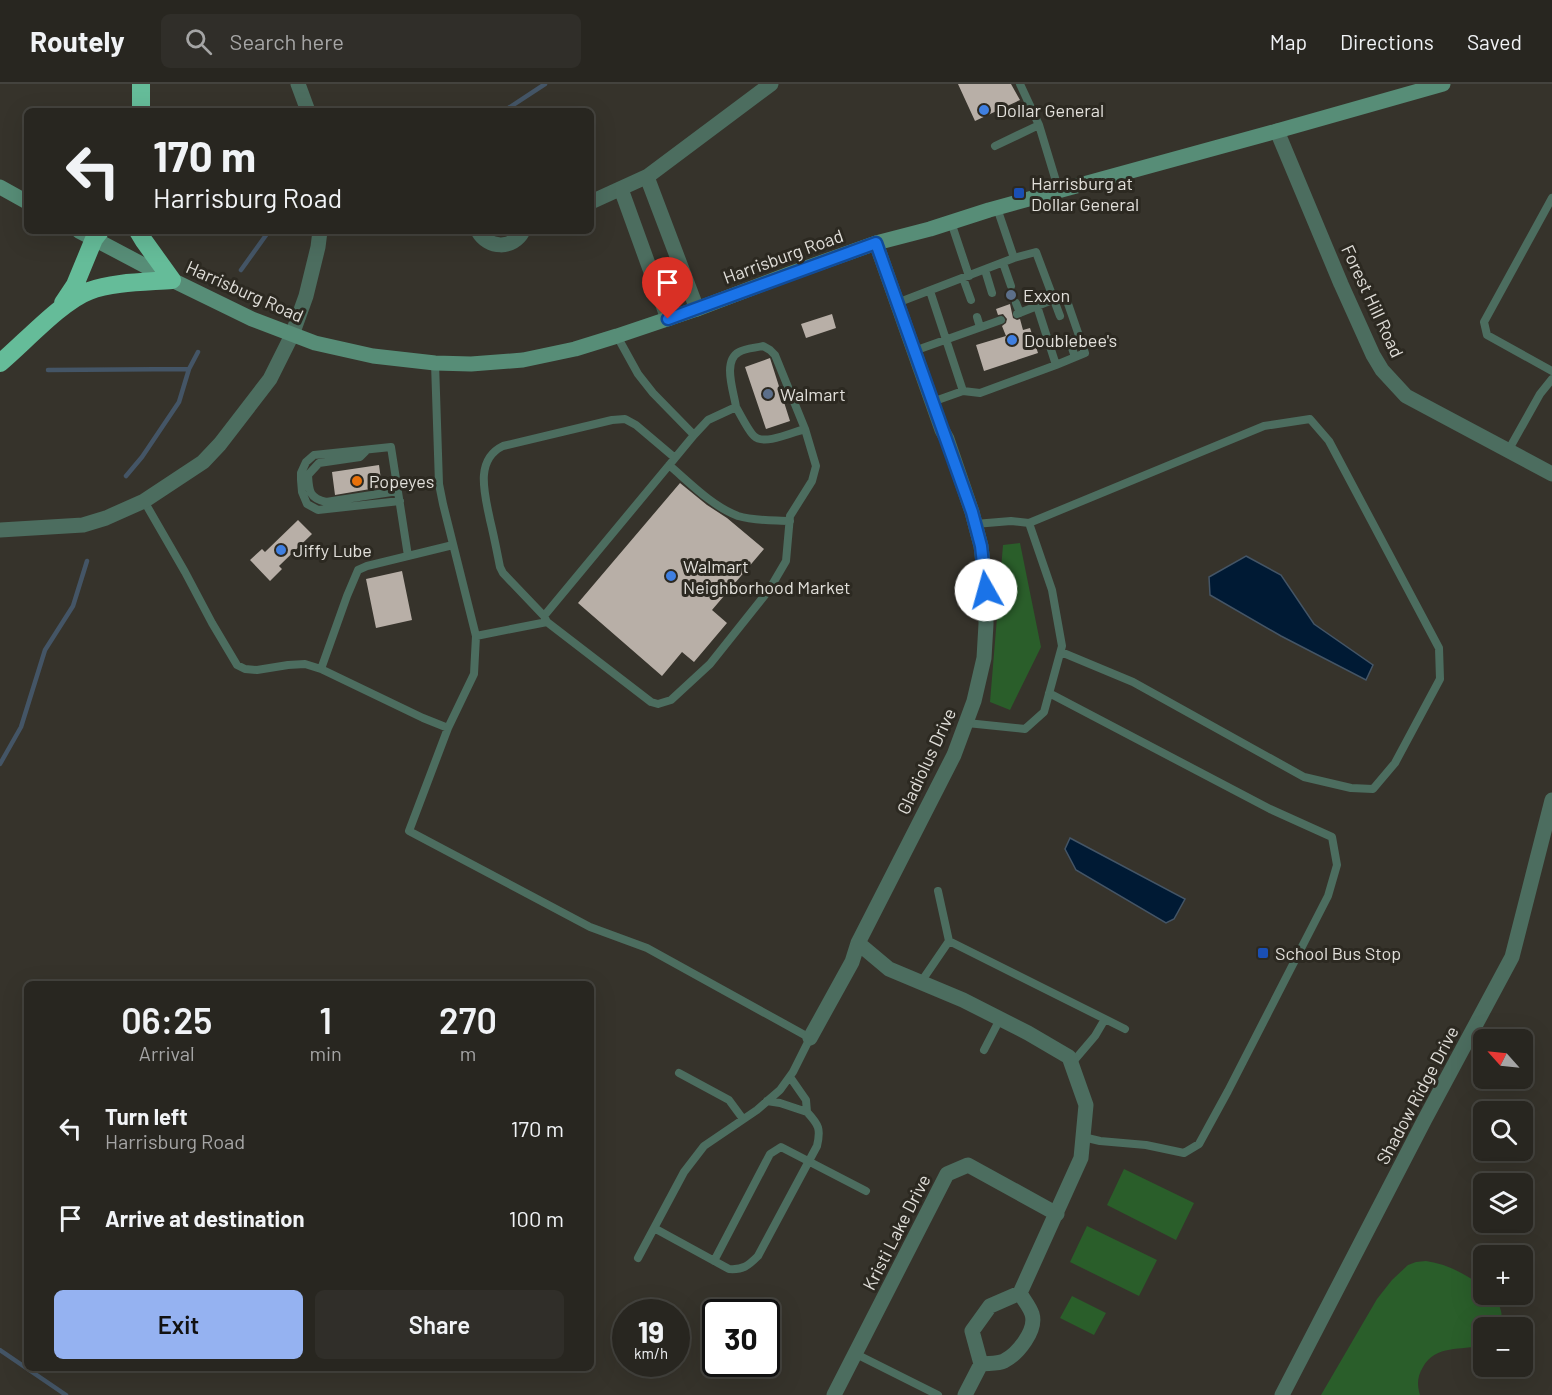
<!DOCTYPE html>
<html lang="en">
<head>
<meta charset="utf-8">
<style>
	body { margin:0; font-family:Barlow,sans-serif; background:#302e29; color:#f1f3f6; height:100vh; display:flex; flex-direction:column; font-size:22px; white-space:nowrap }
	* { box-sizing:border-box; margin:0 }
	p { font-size:20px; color:#a5a5a5 }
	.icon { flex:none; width:33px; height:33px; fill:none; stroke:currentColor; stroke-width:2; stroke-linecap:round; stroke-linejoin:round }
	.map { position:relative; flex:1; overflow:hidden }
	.side { position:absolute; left:24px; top:897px; width:570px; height:390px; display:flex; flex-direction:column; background:#282620; border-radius:9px; box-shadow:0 6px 24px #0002,0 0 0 2px #44433e }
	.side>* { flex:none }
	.banner { position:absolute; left:24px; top:24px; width:570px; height:126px; border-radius:9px; box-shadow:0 6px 24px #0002,0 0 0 2px #44433e; background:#282620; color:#f1f3f6; overflow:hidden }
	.needle { width:39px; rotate:297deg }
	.controls { position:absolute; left:1473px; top:945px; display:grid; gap:12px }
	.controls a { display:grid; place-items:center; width:60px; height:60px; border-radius:9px; background:#282620; box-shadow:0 6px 24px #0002,0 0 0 2px #44433e; font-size:30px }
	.speed { position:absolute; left:612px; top:1215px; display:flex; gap:12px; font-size:30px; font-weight:700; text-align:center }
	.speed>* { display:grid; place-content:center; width:78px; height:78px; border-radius:50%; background:#282620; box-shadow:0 6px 24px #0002,0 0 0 2px #44433e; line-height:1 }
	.speed small { font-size:15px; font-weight:400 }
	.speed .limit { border:3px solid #111; border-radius:9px; background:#fff; color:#111 }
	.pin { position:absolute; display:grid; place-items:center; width:51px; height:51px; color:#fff; margin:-62px -26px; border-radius:50% 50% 50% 0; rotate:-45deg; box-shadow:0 0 6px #0007 }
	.pin .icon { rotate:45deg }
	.me { position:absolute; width:66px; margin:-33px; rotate:353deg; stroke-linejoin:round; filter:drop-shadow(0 0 4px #0008) }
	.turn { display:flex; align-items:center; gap:21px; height:126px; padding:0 30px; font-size:27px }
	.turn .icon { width:78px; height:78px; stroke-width:2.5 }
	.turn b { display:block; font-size:42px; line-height:51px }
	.eta { display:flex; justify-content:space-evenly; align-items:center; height:102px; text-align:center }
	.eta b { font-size:36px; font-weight:600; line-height:42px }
	.cta { display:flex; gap:12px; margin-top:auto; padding:12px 30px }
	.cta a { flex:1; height:69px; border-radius:9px; background:#95b2f1; color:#111; font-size:24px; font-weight:600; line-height:69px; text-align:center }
	.cta a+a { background:#302e29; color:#f1f3f6 }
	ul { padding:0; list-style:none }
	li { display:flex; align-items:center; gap:18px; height:90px; padding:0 30px }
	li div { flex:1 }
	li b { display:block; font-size:22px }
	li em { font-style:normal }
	header { display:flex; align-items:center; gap:36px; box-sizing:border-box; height:84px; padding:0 30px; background:#282620; border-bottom:2px solid #44433e }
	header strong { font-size:28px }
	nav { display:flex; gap:33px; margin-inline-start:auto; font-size:21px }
	.search { width:420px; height:54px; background:#302e29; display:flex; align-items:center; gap:15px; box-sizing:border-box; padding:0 21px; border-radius:9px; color:#a5a5a5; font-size:22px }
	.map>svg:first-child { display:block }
	.green { fill:#2a5e2a }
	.water { fill:#001a34; stroke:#456; stroke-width:1.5 }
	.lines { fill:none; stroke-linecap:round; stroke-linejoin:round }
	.stream { stroke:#456; stroke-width:4.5 }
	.building { fill:#b8afa7 }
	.service { stroke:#4c6d5f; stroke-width:8 }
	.minor { stroke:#4c6d5f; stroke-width:15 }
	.tertiary { stroke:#4c6d5f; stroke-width:15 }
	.secondary { stroke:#578d77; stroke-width:15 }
	.motorway { stroke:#65bc99; stroke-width:18 }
	.route-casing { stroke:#114b97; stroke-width:15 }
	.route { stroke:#1a73e8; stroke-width:10 }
	.shop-dot { fill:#3f7fe0; stroke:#2c2921; stroke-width:2 }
	.transit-dot { fill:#1a4fb4; stroke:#2c2921; stroke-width:2 }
	.service-dot { fill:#5c6f8a; stroke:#2c2921; stroke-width:2 }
	.food-dot { fill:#e8710a; stroke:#2c2921; stroke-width:2 }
	.labels { text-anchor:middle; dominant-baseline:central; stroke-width:6; stroke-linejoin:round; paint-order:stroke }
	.poi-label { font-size:18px; fill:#e1dfda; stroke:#2c2921; text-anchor:start }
	.street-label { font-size:18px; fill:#e1dfda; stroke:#2c2921 }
</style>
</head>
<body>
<header>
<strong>Routely</strong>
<div class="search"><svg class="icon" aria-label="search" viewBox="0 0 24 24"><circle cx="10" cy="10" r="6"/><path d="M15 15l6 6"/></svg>Search here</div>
<nav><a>Map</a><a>Directions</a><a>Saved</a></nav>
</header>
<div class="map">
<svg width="1552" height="1311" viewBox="0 0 1552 1311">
	<rect width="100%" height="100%" fill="#36332b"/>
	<!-- green -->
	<path class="green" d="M1020,459L1041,563L1010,626L990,618L1003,461Z
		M1124,1085L1194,1119L1176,1156L1107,1121Z
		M1087,1142L1157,1176L1139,1212L1070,1178Z
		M1426,1177C1447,1180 1466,1190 1483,1203L1484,1210L1491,1211C1501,1221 1504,1230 1500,1243L1484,1244L1483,1261C1461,1267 1436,1260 1423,1283C1417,1293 1417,1301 1420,1311H1321L1377,1215L1392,1196L1408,1181L1416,1178Z
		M1072,1212L1106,1229L1094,1251L1060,1234Z"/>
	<!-- water -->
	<path class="water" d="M1246,472L1281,491L1314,540L1373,581L1366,596L1281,552L1210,511L1209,493Z
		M1070,754L1185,815L1174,835L1166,839L1076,786L1065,765Z"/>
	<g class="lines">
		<!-- stream -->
		<path class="stream" d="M504,27L545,0
			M241,186L269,147
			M48,286L189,285
			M126,392L142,373L179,318L189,285L198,268
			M0,680L21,643L45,566L73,522L87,477
			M0,1266L66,1311"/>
	</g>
	<!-- building -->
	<path class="building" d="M958,0H1011L1020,16L975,37Z
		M1010,220L1013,234L1017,236L1020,235L1023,246L1030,244L1038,269L984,287L976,261L1006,252L1002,242L1006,239L1007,235L1003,230L998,231L996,225Z
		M832,230L836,244L806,254L801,240Z
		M770,274L790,337L766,345L745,283Z
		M379,381L382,403L335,411L332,388Z
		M680,399L707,421L727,434L764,465L712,526L727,539L694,578L682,568L662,592L578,519Z
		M298,436L312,450L279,482L282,485L270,497L250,476L262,465L265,468Z
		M402,487L412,536L376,544L366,495Z"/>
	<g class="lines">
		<!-- service -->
		<path class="service" d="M1020,0L1039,41L1059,107
			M995,62L1039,41
			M1552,114L1484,238L1487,251L1552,287
			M951,138L969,192
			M1014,174L1036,168L1060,232
			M1003,179L1011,202
			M985,186L992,209
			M963,194L971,216
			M930,207L963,307L932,318
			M897,219L1014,174L997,124
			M1016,219L1020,229
			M1037,222L1056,281
			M977,233L980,243
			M617,252L638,290L653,309L694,351L708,336L736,323C734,308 722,277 739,268C746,264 756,264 763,262L770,266L775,271L805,345C793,348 764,362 754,352C749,348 740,330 736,323
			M1069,255L1075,273
			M914,267L1001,236
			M963,307L980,309L1056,281L1085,269L1065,211L1017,230
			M367,366L360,373L319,379L308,391C309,407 309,414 326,418L398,407
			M1508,367L1540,310L1552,295
			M669,381C690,399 712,422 738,432C754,437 773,436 790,437
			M144,417L185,488L212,539L237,581L245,585L257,586L288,581L305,580L321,585L423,634L448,644L474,590L476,552L443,420L439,400L435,279
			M400,417L318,426L307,420L302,408L301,396V389L306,378L314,371L391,363L408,472
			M975,440L1011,437L1029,439L1264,342L1310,335L1329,357L1439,564L1440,595L1395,679L1373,705L1351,704L1304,693L1133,598L1061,568
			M544,532L675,374
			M547,538L544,532L503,489L500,483C497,468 494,452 490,436C485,411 474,376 503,362L612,336L625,335L636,341L675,374L694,351
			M476,552L547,538L651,618L658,620L671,616L710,580L769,506L786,477L790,432L812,397L816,382L805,345
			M321,585L347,512L358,486L367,482L453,461
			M1049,609L1270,725L1332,753L1337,781L1328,812L1228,1007L1199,1060L1184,1069L1146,1061L1100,1057L1083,1053
			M967,639L1025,645L1044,628L1062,562L1052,506L1029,439
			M448,644L409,747L590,843L647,864L810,954L793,988L780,1006L757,1026L704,1062L684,1088L638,1174
			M949,857L1125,945
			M921,898L949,857L938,807
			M984,966L1000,935
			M1072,979L1095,952L1105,935
			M679,989L729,1016L743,1035
			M767,1017L780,1019L807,1028L806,1016L790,993
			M654,1144L729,1185C743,1186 748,1182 758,1172L817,1062C821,1045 819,1041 807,1028
			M714,1177L770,1070L781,1063L866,1107
			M856,1270L938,1311"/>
		<!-- minor -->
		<path class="minor" d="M647,93L697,225
			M621,105L668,235
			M591,118L648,92L771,0
			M478,147C488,165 513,166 523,147
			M858,859L889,885L963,916L1028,949L1069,973L1086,1021L1081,1074L1020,1209L990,1222L972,1247L981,1280L965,1311
			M810,954L852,878L858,859L954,671L974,617L984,574L986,540V506L981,462L972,428L947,355L942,346L876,159
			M981,1280C988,1279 998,1280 1004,1277C1018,1270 1037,1246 1032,1230C1030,1223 1023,1215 1020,1209
			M834,1311L947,1090L968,1081L1057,1130
			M1282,1311L1425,1035L1512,873L1552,716"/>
		<!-- tertiary -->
		<path class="tertiary" d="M298,0L308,27
			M1277,47L1341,200L1373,271L1382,286L1406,312L1552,390
			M0,446L83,441L106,434L144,417L203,378L220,360L270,295L292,251L306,212L318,163L320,147"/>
		<!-- secondary -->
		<path class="secondary" d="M0,103L27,118
			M79,147L172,196L252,235L315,259L373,272L435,279L471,280L523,276L575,265L617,252L697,225L789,190L876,159L930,145L989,126L1277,47L1443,0"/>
		<!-- motorway -->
		<path class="motorway" d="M141,27V0
			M138,147L144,157L172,196
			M63,219L75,201L94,155L100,147
			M0,279C24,259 62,217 89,207C112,198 147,198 172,196"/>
	</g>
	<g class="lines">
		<defs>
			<path id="route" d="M668,235L876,159L972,428L981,462L986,506"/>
		</defs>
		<!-- route casing -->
		<use href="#route" class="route-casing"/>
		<!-- route -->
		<use href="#route" class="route"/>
	</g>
	<!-- markers -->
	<g class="shop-dot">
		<circle cx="984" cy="26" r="6"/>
		<circle cx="1012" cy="256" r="6"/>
		<circle cx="281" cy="466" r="6"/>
		<circle cx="671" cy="492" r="6"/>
	</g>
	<g class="transit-dot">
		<rect x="1013" y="103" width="12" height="12" rx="3"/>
		<rect x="1257" y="863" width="12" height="12" rx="3"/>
	</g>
	<g class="service-dot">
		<circle cx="1011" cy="211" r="6"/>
		<circle cx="768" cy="310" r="6"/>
	</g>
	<circle class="food-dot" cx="357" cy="397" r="6"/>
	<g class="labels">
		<!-- poi labels -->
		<g class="poi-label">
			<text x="996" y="26">Dollar General</text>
			<text x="1031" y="99">Harrisburg at<tspan x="1031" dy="21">Dollar General</tspan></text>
			<text x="1023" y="211">Exxon</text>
			<text x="1024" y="256">Doublebee's</text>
			<text x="780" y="310">Walmart</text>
			<text x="369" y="397">Popeyes</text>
			<text x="293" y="466">Jiffy Lube</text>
			<text x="683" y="482">Walmart<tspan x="683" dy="21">Neighborhood Market</tspan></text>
			<text x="1275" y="869">School Bus Stop</text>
		</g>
		<!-- street labels -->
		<g class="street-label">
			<text transform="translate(783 172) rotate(-20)">Harrisburg Road</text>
			<text transform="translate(245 207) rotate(24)">Harrisburg Road</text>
			<text transform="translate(1373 217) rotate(65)">Forest Hill Road</text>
			<text transform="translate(926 677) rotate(-65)">Gladiolus Drive</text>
			<text transform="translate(1417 1011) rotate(-62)">Shadow Ridge Drive</text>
			<text transform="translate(896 1148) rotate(-63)">Kristi Lake Drive</text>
		</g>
	</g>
</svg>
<div class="controls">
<a><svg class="needle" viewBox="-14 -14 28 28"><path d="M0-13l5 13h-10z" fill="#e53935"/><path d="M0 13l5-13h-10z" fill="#a5a5a5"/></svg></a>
<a><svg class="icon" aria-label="search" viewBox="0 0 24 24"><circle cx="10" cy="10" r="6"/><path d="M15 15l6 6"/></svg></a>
<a><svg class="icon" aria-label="layers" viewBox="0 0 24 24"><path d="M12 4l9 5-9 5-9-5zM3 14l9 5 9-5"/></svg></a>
<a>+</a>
<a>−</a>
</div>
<div class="speed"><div>19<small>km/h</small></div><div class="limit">30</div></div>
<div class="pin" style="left:668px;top:235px;background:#d93025"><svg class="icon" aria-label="arrive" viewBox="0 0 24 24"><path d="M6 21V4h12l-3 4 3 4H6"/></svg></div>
<svg class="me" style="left:986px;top:506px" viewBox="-20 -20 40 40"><circle r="19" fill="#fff"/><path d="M0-13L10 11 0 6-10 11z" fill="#1a73e8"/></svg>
<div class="banner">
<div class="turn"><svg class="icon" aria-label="left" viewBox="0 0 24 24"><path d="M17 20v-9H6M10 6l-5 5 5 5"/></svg><div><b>170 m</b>Harrisburg Road</div></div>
</div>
<section class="side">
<div class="eta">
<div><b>06:25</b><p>Arrival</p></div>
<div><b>1</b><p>min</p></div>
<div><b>270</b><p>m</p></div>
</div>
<ul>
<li><svg class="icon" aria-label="left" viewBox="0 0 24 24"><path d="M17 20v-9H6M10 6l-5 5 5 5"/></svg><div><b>Turn left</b><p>Harrisburg Road</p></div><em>170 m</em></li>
<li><svg class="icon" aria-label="arrive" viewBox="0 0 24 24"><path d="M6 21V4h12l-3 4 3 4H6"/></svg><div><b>Arrive at destination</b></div><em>100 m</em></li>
</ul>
<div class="cta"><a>Exit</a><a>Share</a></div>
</section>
</div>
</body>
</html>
